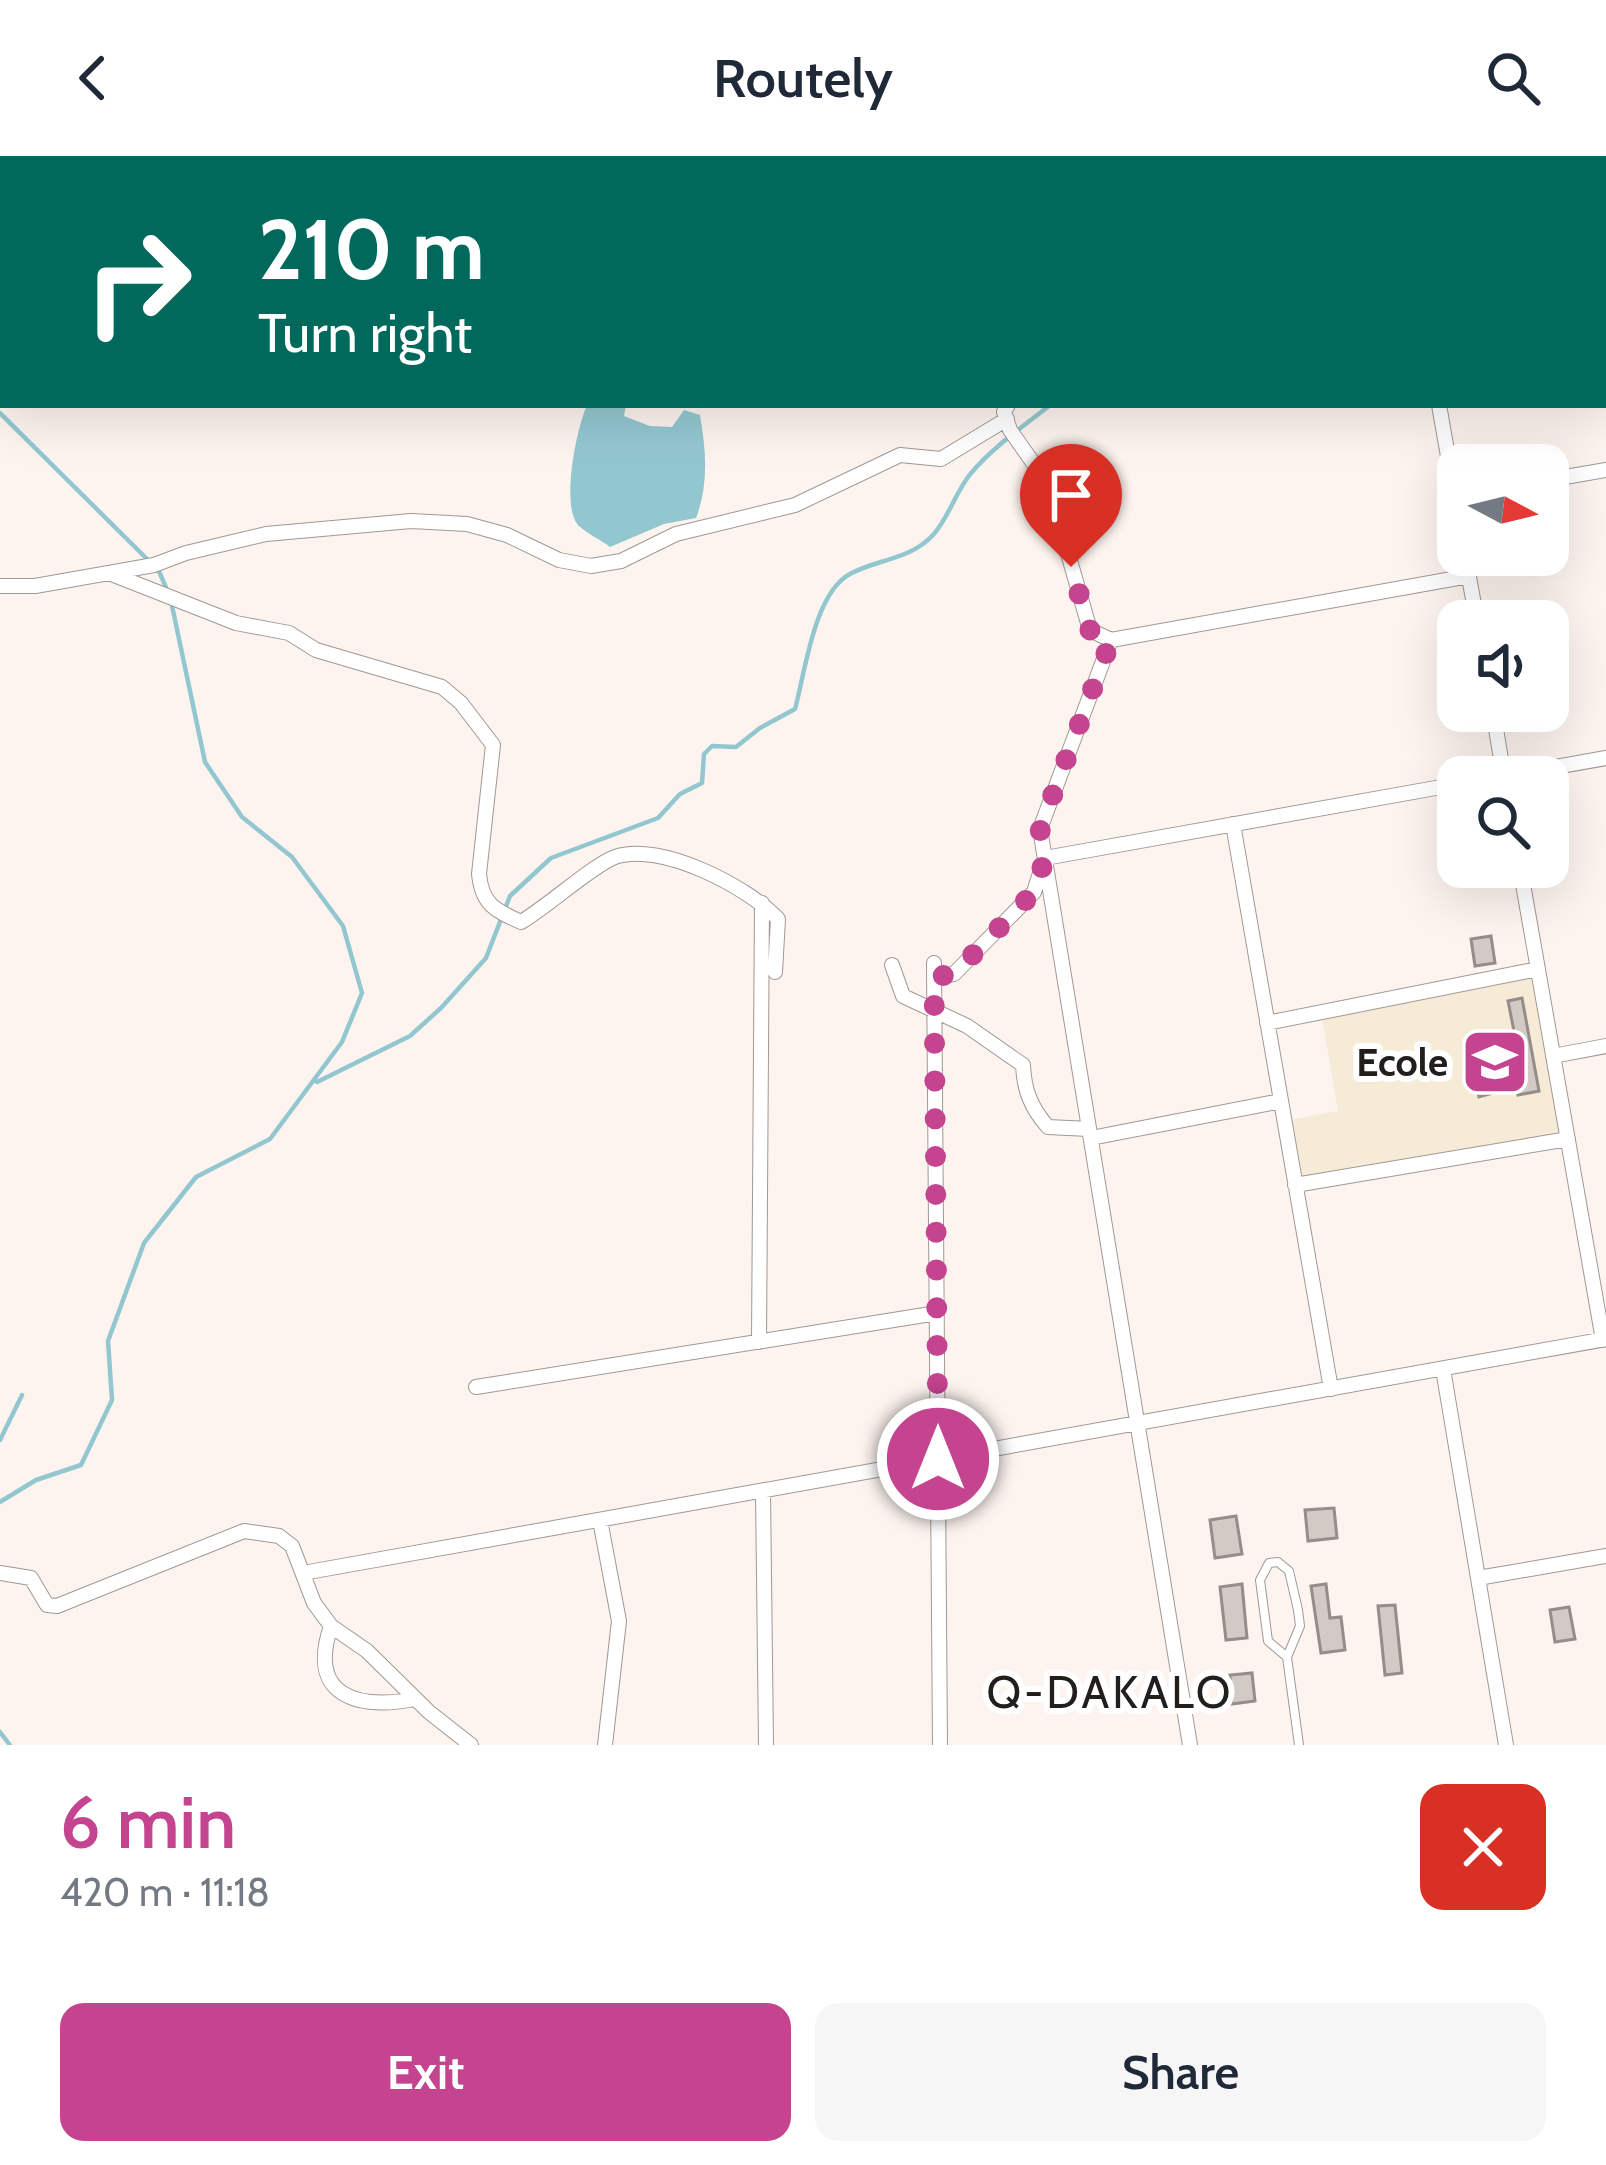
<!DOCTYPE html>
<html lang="en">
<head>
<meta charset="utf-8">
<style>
	body { margin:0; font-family:Cabin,sans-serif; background:#f6f6f7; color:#1f2937; height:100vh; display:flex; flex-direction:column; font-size:45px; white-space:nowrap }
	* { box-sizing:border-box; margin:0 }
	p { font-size:39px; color:#747a83 }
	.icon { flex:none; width:66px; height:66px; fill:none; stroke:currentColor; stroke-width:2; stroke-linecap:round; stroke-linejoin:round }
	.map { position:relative; height:1589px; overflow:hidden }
	.drawer { display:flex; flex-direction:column; background:#fff; flex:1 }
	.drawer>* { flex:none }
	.top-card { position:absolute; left:0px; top:0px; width:1608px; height:252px; box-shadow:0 12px 48px #0002; background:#00695c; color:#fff; overflow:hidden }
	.needle { width:78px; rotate:97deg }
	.tools { position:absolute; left:1437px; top:288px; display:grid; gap:24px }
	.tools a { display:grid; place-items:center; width:132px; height:132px; border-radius:24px; background:#fff; box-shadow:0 12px 48px #0002; font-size:60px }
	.pin { position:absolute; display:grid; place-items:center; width:102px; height:102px; color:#fff; margin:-123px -51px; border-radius:50% 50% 50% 0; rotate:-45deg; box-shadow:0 0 12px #0007 }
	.pin .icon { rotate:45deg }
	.me { position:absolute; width:132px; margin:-66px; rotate:0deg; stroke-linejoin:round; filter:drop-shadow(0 0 9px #0008) }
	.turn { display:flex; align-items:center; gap:42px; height:252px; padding:0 60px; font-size:54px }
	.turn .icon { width:156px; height:156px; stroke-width:2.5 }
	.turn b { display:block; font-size:84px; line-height:102px }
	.round { display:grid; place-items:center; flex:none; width:126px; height:126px; border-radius:24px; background:#f6f6f7 }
	.summary { display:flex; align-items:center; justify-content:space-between; height:204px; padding:0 60px }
	h1 { font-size:72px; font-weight:600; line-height:90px; color:#c4448f }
	.action { display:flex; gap:24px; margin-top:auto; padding:24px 60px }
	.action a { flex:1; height:138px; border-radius:24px; background:#c4448f; color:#fff; font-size:48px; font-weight:600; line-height:138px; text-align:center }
	.action a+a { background:#f6f6f7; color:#1f2937 }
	header { display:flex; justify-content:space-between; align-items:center; height:156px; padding:0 60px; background:#fff; font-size:54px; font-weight:600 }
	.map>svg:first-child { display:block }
	.education { fill:#f6ebd6 }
	.water { fill:#93c7d0 }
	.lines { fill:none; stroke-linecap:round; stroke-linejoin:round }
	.stream { stroke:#93c7d0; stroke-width:4.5 }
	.building { fill:#d2cac5; stroke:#958d89; stroke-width:3 }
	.lane-casing { stroke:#a09894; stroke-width:10 }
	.street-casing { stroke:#a09894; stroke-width:16 }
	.lane { stroke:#fff; stroke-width:8 }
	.street { stroke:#fff; stroke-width:14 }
	.route { stroke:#c4448f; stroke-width:21; stroke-dasharray:0 37.8 }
	.labels { text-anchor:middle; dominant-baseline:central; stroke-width:12; stroke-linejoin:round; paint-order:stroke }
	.poi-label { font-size:39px; font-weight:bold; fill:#211e1c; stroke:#fff; text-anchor:end }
	.quarter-label { font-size:45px; letter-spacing:3px; fill:#211e1c; stroke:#fff }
</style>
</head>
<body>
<header><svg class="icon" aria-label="back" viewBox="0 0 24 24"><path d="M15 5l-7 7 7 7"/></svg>Routely<svg class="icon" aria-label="search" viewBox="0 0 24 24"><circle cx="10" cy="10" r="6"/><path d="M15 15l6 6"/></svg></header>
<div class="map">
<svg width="1606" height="1589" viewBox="0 0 1606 1589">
	<rect width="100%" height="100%" fill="#fdf4ef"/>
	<!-- education -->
	<path class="education" d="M1538,813L1568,983L1295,1029L1284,965L1338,955L1321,856Z"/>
	<!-- water -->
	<path class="water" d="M587,249H626L624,260L650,270L672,271L684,254L700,259C706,294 709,328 696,362L664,368L610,391C601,384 586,377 578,369C561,349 576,274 587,249Z"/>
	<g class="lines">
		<!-- stream -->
		<path class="stream" d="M1339,3L1347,0
			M0,257L149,405
			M158,413L167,434
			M317,926L410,880L441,852L486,802L510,740L551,702L658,662L680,638L702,627L704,598L712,590L736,591L760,572L795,553C805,517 814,437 850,418C877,403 910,404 933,379C950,360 956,334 972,316C994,290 1024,270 1050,249
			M0,1284L22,1239
			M0,1346L36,1324L81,1309L112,1244L108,1185L144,1087L196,1021L270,983L342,886L362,837L343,770L292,701L242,661L205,606L171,445
			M0,1576L10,1589"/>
	</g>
	<!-- building -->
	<path class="building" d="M1491,780L1495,807L1475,810L1471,783Z
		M1522,842L1539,935L1518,939L1506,876L1514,875L1508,845Z
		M1487,915L1493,937L1479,941L1473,919Z
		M1334,1352L1337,1382L1308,1385L1305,1354Z
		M1236,1360L1242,1398L1215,1402L1210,1364Z
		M1242,1428L1247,1482L1226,1484L1220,1431Z
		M1326,1428L1330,1462L1341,1461L1345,1494L1321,1497L1311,1430Z
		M1395,1449L1402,1517L1385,1519L1378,1450Z
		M1569,1451L1575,1483L1555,1486L1550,1454Z
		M1252,1517L1255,1545L1232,1548L1230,1519Z"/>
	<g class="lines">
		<defs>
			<path id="lane" d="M1287,1501L1268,1485L1260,1424L1269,1407L1278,1406L1289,1415L1298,1454L1300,1470L1287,1501L1299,1589"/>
			<path id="street" d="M1110,3V0
				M1605,33H1606
				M1008,249L1004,256L1010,274L1048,328L1090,474L1111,484L1469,420
				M1439,249L1458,357
				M1548,324L1606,314
				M1465,399L1477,465
				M114,419L236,467L289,477L316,494L442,531L461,547L493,589L479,718C482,748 494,754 521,766C547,751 593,709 615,701C660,685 748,731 778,763L775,816
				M0,430H35L154,409L186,397L266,378L411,365L467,368L507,379L559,404L591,410L621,405L676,378L795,349L900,299L941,303L1007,263
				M1111,484L1040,673L1190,1589
				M1493,555L1504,621
				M1499,621L1606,602
				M1233,668L1331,1233
				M1520,711L1603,1184
				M934,807L940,1589
				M892,809L903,840L967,870L1023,909C1024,934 1031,952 1048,971L1089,973
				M934,821L954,818L1034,736L1045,702L1458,628
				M1267,867L1538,813
				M1553,900L1606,890
				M1091,982L1281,945
				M1295,1029L1568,983
				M759,1186L762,747
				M1443,1213L1506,1589
				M476,1231L937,1157
				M763,1335L766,1589
				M600,1364L619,1465L605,1589
				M0,1417L31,1422L47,1449L57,1450L244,1375L279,1380L292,1390L314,1447L331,1470L367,1495L429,1556L471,1589
				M303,1417L1606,1183
				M1478,1422L1606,1400
				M331,1470C307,1540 357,1554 415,1543"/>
		</defs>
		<!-- lane casing -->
		<use href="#lane" class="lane-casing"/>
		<!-- street casing -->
		<use href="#street" class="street-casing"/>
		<!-- lane -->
		<use href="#lane" class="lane"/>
		<!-- street -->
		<use href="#street" class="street"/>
	</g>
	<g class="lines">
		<!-- route -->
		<path class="route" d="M938,1303L934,821L954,818L1034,736L1045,702L1040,673L1111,484L1090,474L1071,411"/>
	</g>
	<!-- icons -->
	<defs>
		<symbol id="school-square" viewBox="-11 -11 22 22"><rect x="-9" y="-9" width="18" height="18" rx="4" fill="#c4448f" stroke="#fff"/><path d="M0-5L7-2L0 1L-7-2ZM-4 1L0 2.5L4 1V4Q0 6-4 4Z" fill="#fff"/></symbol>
	</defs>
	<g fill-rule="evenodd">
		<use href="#school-square" x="1457" y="868" width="76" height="76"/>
	</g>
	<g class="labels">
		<!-- poi labels -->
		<g class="poi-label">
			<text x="1448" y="906">Ecole</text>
		</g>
		<!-- quarter labels -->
		<g class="quarter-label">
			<text x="1110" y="1536">Q-DAKALO</text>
		</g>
	</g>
</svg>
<div class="tools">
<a><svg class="needle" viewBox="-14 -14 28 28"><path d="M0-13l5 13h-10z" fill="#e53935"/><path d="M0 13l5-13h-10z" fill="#747a83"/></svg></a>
<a><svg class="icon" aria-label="sound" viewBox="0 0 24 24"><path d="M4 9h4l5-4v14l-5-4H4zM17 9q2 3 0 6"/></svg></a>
<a><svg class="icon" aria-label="search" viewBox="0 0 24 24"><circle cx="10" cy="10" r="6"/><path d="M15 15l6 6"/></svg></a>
</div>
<div class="pin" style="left:1071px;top:411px;background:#d93025"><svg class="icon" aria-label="arrive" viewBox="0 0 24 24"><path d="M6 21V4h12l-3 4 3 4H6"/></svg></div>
<svg class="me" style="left:938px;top:1303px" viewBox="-20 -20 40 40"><circle r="17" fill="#c4448f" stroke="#fff" stroke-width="3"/><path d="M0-11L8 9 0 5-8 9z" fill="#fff"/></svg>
<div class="top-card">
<div class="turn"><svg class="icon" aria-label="right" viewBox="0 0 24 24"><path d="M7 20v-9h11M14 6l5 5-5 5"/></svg><div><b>210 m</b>Turn right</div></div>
</div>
</div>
<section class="drawer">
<div class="summary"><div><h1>6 min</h1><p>420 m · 11:18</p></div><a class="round" style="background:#d93025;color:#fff"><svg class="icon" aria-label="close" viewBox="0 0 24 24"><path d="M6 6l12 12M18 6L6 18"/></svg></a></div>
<div class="action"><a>Exit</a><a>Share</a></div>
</section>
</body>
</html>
